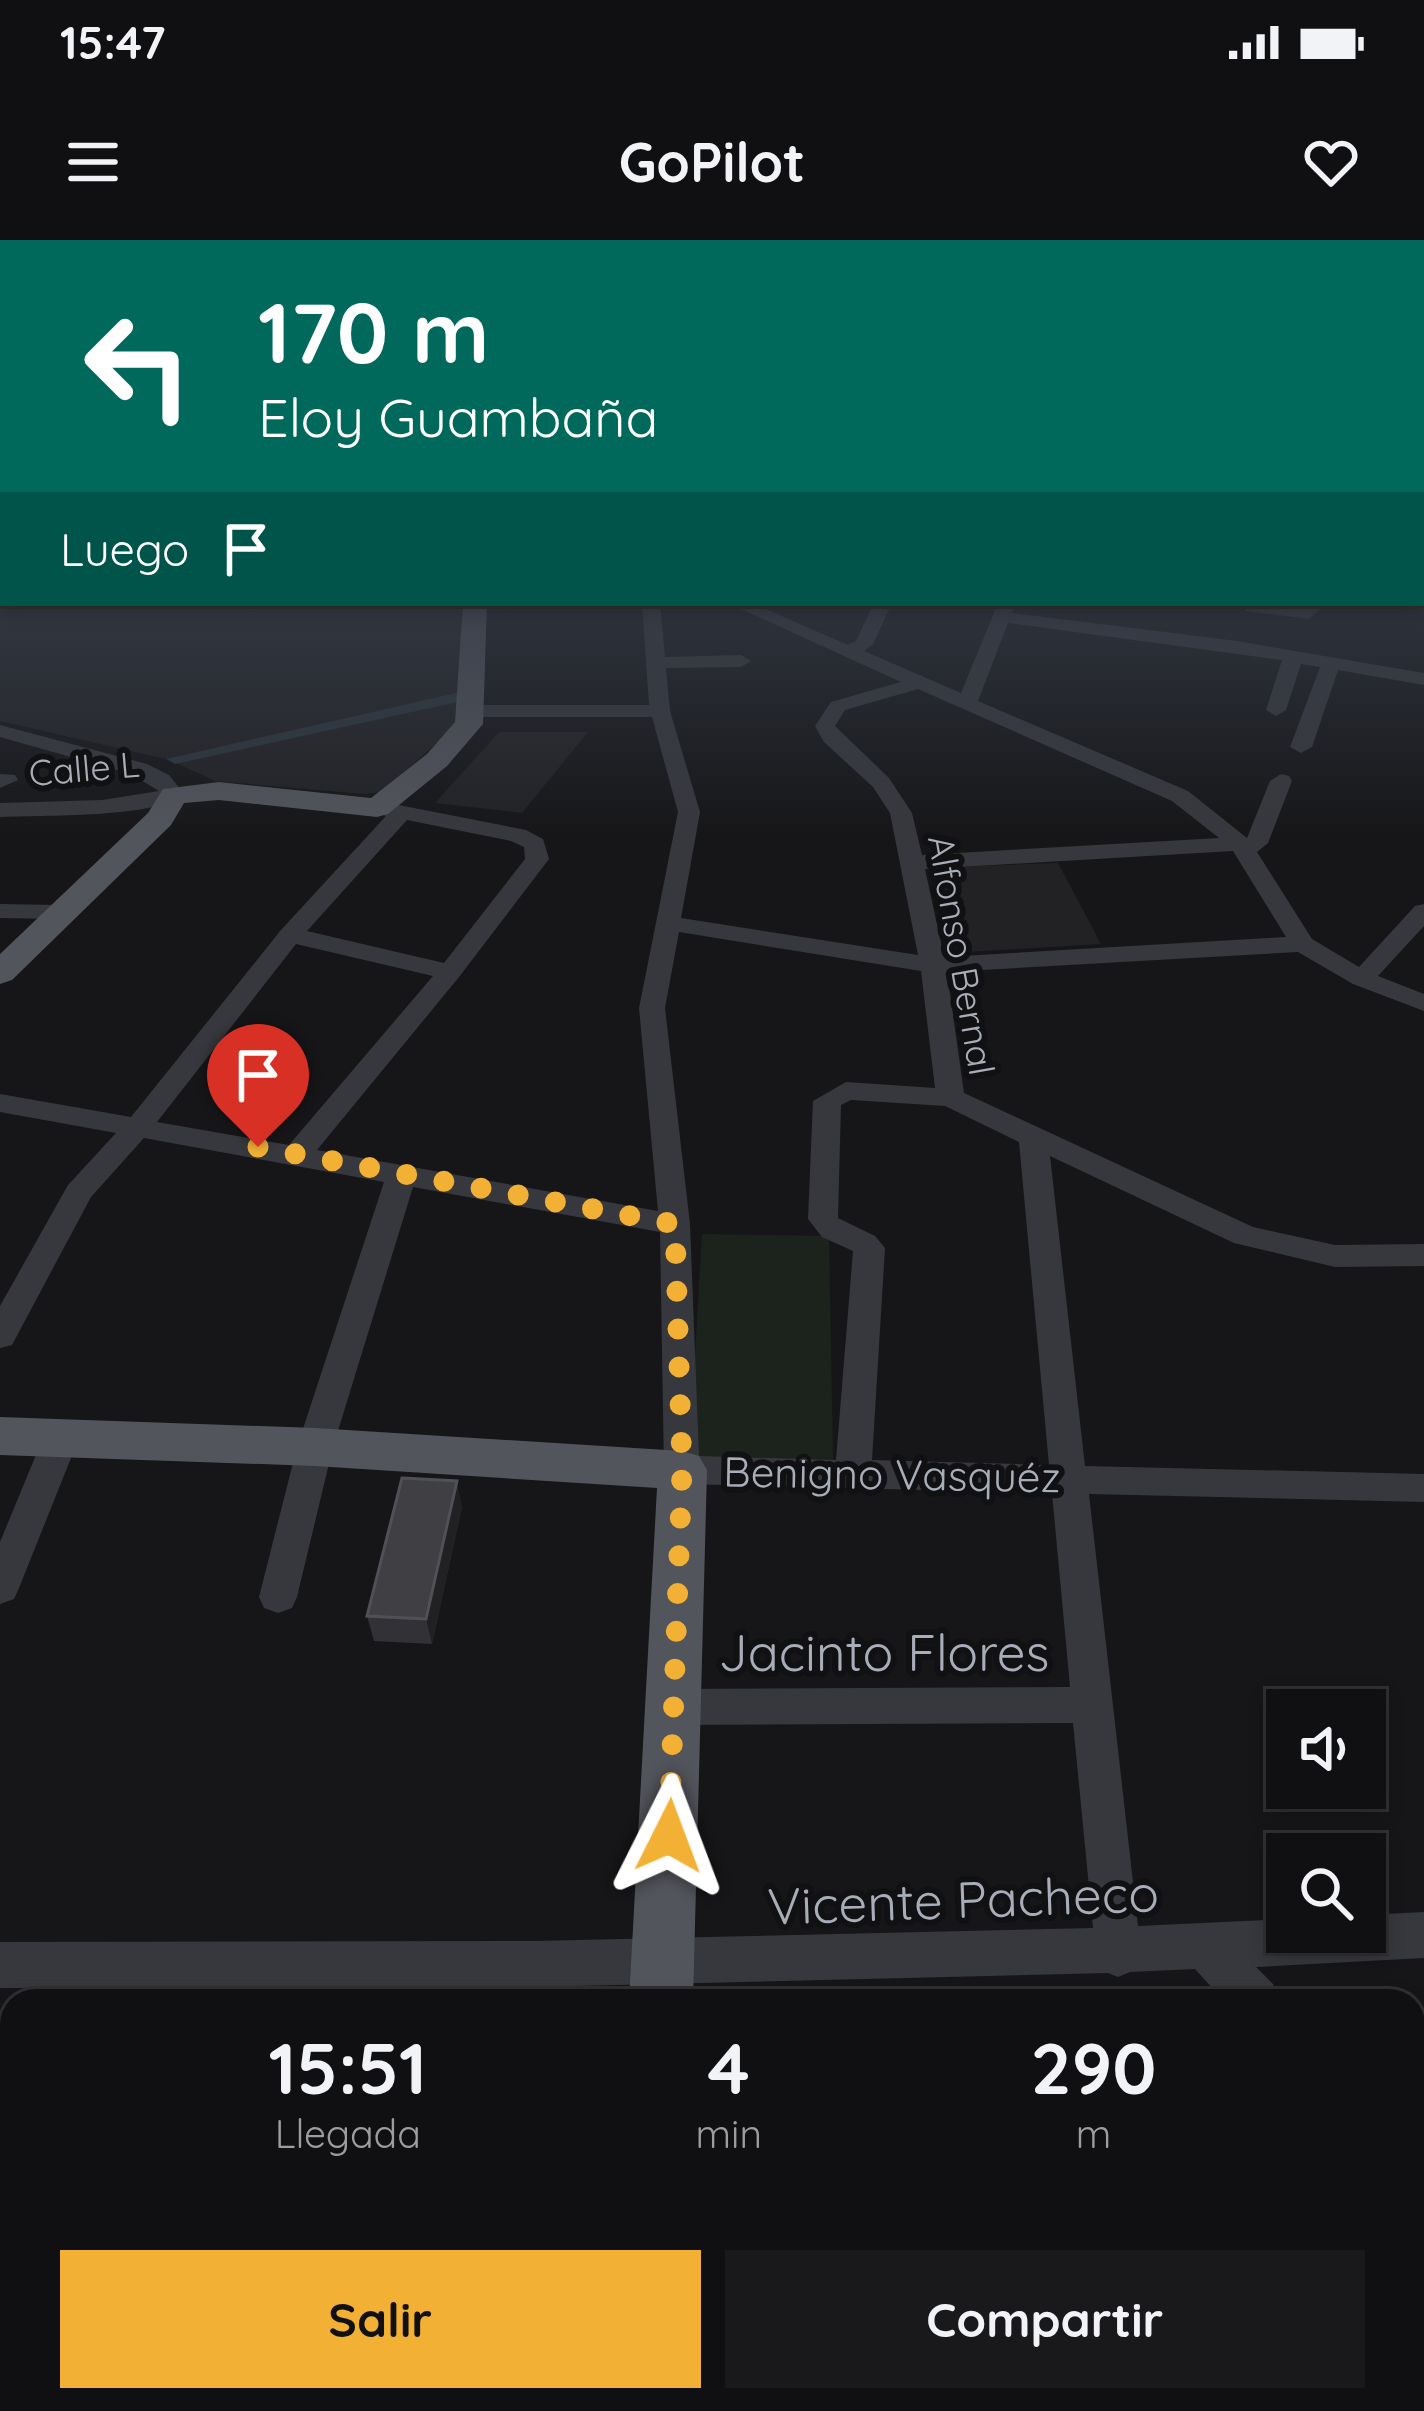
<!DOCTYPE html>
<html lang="es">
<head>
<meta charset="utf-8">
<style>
	body { margin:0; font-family:Quicksand,sans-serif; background:#19191b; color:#f1f3f6; height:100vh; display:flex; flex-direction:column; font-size:45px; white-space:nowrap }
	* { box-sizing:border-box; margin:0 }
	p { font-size:39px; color:#9c9d9f }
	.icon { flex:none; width:66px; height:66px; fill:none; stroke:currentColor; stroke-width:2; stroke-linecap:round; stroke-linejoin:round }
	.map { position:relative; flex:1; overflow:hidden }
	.side { position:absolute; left:0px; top:1749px; width:1425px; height:423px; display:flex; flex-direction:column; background:#101012; border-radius:36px 36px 0 0; box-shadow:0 6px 18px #0003,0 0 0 3px #303032 }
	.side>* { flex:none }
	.top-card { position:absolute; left:0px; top:0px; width:1425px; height:366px; box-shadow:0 6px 18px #0003,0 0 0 3px #303032; background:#00695c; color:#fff; overflow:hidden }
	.tools { position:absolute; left:1266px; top:1449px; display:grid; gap:24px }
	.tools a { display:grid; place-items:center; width:120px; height:120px; border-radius:0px; background:#101012; box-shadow:0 6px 18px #0003,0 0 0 3px #303032; font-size:60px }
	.pin { position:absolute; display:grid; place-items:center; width:102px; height:102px; color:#fff; margin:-123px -51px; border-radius:50% 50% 50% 0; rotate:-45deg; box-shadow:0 0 12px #0007 }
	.pin .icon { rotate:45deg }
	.me { position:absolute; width:132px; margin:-66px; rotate:3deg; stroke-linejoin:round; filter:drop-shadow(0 0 9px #0008) }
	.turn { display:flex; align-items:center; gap:42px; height:252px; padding:0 60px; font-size:54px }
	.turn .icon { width:156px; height:156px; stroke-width:2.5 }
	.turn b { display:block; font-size:84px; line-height:102px }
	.then { display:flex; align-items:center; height:114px; padding:0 60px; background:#0003; gap:24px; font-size:45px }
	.eta { display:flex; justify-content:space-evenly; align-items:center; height:204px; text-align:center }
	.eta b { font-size:72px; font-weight:700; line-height:84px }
	.button { display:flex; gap:24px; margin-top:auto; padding:24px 60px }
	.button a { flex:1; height:138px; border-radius:0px; background:#f2b134; color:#111; font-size:48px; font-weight:700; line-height:138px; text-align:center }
	.button a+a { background:#19191b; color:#f1f3f6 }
	.status { display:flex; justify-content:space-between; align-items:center; height:84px; padding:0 60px; background:#101012; direction:ltr }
	.status svg { height:33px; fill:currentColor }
	header { display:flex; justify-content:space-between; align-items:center; height:156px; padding:0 60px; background:#101012; font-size:54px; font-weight:700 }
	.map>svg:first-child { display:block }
	.built { fill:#222225 }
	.green { fill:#1c231d }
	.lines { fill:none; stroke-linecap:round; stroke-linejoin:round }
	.canal { fill:#2c353c; fill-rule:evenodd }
	.minor { fill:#37383d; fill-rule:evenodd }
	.major { fill:#53555c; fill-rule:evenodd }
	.wall { fill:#323236 }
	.shaded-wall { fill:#212124 }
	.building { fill:#3f3f44; stroke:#4f5156; stroke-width:3 }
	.route { stroke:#f2b134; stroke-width:21; stroke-dasharray:0 37.8 }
	.labels { text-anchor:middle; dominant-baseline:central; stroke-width:12; stroke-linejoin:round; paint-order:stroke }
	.far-street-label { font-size:36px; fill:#a8adb8; stroke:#111113 }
	.street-label { font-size:42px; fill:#a8adb8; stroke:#111113 }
	.near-street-label { font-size:51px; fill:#a8adb8; stroke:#111113 }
</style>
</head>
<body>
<div class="status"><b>15:47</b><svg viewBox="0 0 49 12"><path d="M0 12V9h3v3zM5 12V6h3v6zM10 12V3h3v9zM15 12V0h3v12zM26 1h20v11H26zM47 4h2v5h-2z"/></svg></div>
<header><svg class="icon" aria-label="menu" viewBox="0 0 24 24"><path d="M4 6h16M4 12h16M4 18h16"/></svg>GoPilot<svg class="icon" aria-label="heart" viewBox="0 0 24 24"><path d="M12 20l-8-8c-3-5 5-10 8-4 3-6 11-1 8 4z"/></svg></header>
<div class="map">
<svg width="1424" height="2171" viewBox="0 0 1424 2171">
	<rect width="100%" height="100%" fill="#161618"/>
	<!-- built -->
	<path class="built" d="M0,295L3,363H462L461,457L454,488L381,552L364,554L215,541L170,520L0,481Z
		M499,492H588L522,573L435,563Z
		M1058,623L1101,704L966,712L927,628Z"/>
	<!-- green -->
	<path class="green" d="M702,994L829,996L833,1220L689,1217Z"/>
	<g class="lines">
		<!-- canal -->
		<path class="canal" d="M456,453L462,455V461L175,524L166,519Z"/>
		<!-- minor -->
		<path class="minor" d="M642,363H660L665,417L741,415L751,421L741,427L666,428L670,471L700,572L681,678L918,715L890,573L873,547L824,502L815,486L831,462L901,442L728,363H752L848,405L856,401L874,363H892L873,404L864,411L961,453L998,363H1016L1012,373L1237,401L1424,433V445L1338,430L1312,507L1301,513L1290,507L1320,427L1301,424L1286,470L1276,476L1266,470L1282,420L1008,383L978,461L1188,551L1247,598L1270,541L1281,534L1289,536L1292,541L1268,603L1257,612L1312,699L1359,727L1415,666L1424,664V686L1378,736L1424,754V771L1353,744L1298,712L947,732L964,853L1253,987L1335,1005L1424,1004V1026L1335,1027L1234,1003L1050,916L1085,1226L1424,1234V1262L1089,1254L1138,1686L1287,1679V1692H1365V1675L1424,1672V1718L1256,1727L1273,1744L1279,1761H1224L1195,1729L1130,1732L1118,1737L1108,1733L534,1747L0,1748V1702L534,1701L1093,1688L1073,1483L676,1485L662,1480L656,1467L662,1454L676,1449L1070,1447L1052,1253L682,1244L669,1240L664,1230L660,992L413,947L333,1207L297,1357L292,1368L278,1373L264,1368L259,1357L297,1207L384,942L144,898L91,957L12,1105L0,1108V1066L68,945L116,893L0,872V854L131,877L281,690L386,576L367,568L378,561L526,590L543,599L549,619L459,737L317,910L658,971L639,768L678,572L652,477H473L463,471L473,465H649ZM918,449L1172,561L1219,598L922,615L912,573L889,538L835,486L845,470ZM407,580L511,601L524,607L525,619L444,723L307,691ZM1233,611L1286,697L944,717L925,629ZM679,692L921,731L935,848L846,842L813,861L808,979L822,997L853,1011L836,1220L699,1216L690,984L665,768ZM296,704L433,736L289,905L157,882ZM851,860L945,866L1019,902L1049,1225L872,1220L885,1008L875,996L838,978L841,865Z
			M1246,363L1304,368L1308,363H1327L1309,379L1246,371Z
			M0,485L147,524L169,535L185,555C155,578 41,575 0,577V563L102,560L159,551L131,534L0,497Z
			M0,534L15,535L18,540L0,548Z
			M0,664L60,665L72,672L60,679L0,678Z
			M61,1184L73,1188L79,1198L19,1348L14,1359L0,1364V1302L43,1198L49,1188Z
			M1413,1927L1424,1931V1975L1413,1979Z
			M0,2055H12V2109H0Z
			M1424,2093V2147L1413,2148V2094Z
			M172,2160H228L225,2171H169Z
			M947,2160H1006L1011,2171H952Z"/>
		<!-- major -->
		<path class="major" d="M463,363H487L483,484L447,526L388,574L377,577L219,560L184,563L171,585L12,740L0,744V714L148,573L163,549L219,542L371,558L427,514L455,482Z
			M0,1177L315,1188L682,1211L699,1216L707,1230L693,1761H629L657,1248L315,1226L0,1215Z
			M599,2160H675L674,2171H598Z"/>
	</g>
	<!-- wall -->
	<path class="wall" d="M462,1267L432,1404L374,1401L367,1376Z"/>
	<!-- shaded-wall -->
	<path class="shaded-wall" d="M457,1241L462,1267L432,1404L426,1379Z"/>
	<!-- building -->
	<path class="building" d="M402,1238L457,1241L426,1379L367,1376Z"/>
	<!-- sky -->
	<linearGradient id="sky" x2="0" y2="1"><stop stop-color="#0c0c0d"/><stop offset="0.49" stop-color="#363c48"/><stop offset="1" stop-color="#363c48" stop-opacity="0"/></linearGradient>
	<rect width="1424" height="599" fill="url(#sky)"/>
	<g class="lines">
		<!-- route -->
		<path class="route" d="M258,907L675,984L682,1230L669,1596"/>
	</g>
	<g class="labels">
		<!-- far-street labels -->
		<g class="far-street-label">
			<text transform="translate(84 528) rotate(-5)">Calle L</text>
			<text transform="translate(962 715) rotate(80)">Alfonso Bernal</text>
		</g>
		<!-- street labels -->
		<g class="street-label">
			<text transform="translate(892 1234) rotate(1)">Benigno Vasquéz</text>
		</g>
		<!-- near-street labels -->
		<g class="near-street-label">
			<text x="884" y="1412">Jacinto Flores</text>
			<text transform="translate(963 1659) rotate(-2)">Vicente Pacheco</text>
		</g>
	</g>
</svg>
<div class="tools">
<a><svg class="icon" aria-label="sound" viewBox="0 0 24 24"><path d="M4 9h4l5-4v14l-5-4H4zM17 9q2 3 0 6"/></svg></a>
<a><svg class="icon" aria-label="search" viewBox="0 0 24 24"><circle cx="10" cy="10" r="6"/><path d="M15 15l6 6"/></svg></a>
</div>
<div class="pin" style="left:258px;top:907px;background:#d93025"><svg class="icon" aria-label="arrive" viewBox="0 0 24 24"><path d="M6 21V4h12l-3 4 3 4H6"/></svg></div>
<svg class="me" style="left:669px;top:1596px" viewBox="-20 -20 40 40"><path d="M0-17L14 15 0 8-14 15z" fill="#f2b134" stroke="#fff" stroke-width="4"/></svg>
<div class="top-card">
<div class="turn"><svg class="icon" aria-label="left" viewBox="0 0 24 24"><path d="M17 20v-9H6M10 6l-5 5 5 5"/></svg><div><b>170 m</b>Eloy Guambaña</div></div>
<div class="then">Luego<svg class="icon" aria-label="arrive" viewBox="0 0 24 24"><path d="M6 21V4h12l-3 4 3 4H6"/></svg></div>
</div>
<section class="side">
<div class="eta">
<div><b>15:51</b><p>Llegada</p></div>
<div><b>4</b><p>min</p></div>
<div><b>290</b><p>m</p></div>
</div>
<div class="button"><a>Salir</a><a>Compartir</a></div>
</section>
</div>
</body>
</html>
